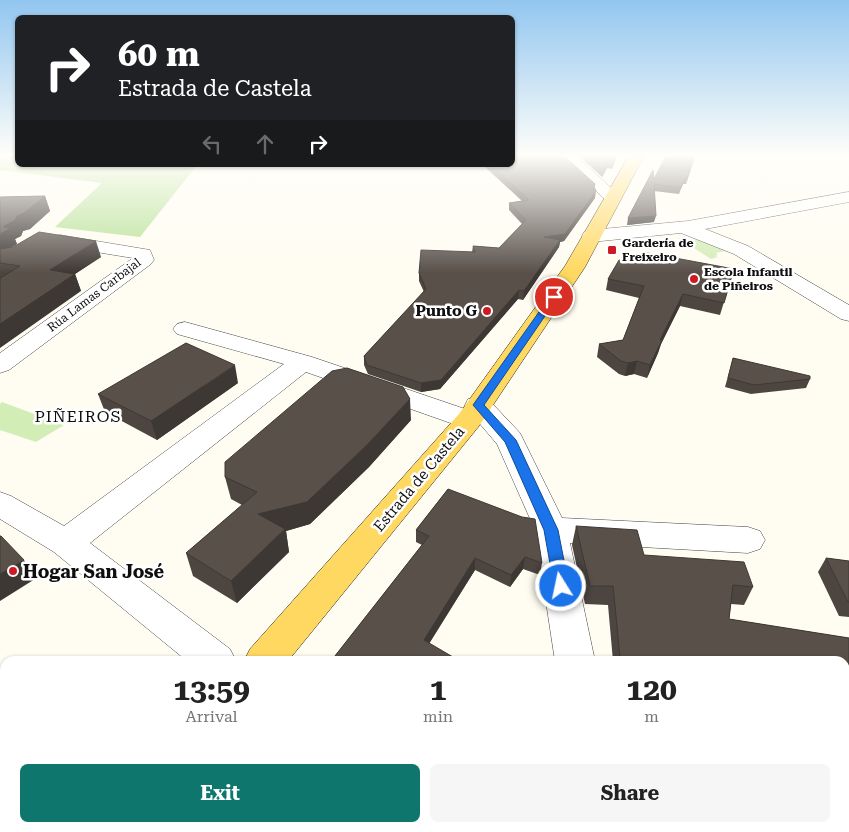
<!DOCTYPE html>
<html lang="en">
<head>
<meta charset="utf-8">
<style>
	body { margin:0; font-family:"Roboto Serif",serif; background:#f6f6f6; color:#222; height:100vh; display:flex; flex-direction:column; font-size:19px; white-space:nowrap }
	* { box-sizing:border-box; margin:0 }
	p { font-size:16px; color:#767676 }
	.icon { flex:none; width:28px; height:28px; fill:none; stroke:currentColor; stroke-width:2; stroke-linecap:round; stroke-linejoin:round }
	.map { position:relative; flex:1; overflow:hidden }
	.sheet { position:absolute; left:0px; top:656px; width:850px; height:176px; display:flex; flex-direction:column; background:#fff; border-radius:15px 15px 0 0; box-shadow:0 1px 4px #0004 }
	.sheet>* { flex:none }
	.banner { position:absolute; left:15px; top:15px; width:500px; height:152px; border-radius:8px; box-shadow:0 1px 4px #0004; background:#202124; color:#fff; overflow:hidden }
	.pin { position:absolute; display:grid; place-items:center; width:42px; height:42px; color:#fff; margin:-21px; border:2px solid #fff; border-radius:50%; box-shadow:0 1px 5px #0007 }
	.me { position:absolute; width:55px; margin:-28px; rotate:350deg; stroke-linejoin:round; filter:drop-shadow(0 0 4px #0008) }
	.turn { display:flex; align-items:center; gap:18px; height:105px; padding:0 20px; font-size:22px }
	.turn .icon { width:65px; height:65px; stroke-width:2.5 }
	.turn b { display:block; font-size:35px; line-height:42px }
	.lanes { display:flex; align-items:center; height:48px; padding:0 20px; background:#0003; justify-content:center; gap:25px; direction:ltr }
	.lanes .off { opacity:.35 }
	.eta { display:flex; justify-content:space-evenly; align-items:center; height:85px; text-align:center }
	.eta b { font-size:30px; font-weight:700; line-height:35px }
	.action { display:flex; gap:10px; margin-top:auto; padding:10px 20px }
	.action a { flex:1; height:58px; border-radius:8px; background:#0f766e; color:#fff; font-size:20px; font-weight:700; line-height:58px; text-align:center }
	.action a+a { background:#f6f6f6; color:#222 }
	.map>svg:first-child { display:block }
	.green { fill:#d3edb7 }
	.forest { fill:#b7e095 }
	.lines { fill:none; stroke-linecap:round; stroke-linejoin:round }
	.minor-casing { stroke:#424242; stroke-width:1 }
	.major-casing { stroke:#202020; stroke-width:1 }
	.minor { fill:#fff; fill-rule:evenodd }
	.major { fill:#ffd861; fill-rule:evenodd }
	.wall { fill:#4d4540 }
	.shaded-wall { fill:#3e3834 }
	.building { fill:#59504a; stroke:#3e3834 }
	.route { fill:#1a73e8; stroke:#114b97 }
	.poi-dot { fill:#cc1b24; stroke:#fff; stroke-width:2 }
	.labels { text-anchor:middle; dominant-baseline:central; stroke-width:5; stroke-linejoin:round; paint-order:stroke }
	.far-poi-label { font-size:12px; font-weight:bold; fill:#0f0f0f; stroke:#fff; text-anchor:start }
	.far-street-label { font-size:12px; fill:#0f0f0f; stroke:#fff }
	.poi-label { font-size:15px; font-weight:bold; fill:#0f0f0f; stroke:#fff; text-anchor:end }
	.street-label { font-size:15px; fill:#0f0f0f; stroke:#fff }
	.neighbourhood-label { font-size:16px; letter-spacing:1px; fill:#0f0f0f; stroke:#fff }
	.near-poi-label { font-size:18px; font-weight:bold; fill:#0f0f0f; stroke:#fff; text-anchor:start }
</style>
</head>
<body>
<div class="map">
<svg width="849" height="832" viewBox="0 0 849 832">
	<rect width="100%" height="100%" fill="#fffcf1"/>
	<!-- green -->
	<path class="green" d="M678,238L699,240L725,251L716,253L718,255L715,256L718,257L711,259Z
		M2,402L64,425L36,442L0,430V404Z"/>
	<!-- forest -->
	<path class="forest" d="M0,156H17L18,165H197L140,237L55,227L102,183L0,170Z"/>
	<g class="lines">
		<defs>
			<path id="minor" d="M559,156H576L621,197L619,201H607Z
				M849,192V202L705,229L748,246L849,305V321L841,319L734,254L681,233L591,242L584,240L582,236L584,232L591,230L688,221Z
				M60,235L150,250L154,260L151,264L9,370L0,373V353L133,258L53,245L50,241L53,237Z
				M185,322L312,357L468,410L465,405L468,399L478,397L488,399L520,433L562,518L748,527L760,531L765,540L760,549L748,553L570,543L595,661H555L535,530L497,444L480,424L469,429L459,426L306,372L90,543L230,649L236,661H187L54,552L0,519V492L11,496L64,526L284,364L177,334L173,329L177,324Z
				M447,828H500L502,832H449Z
				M557,828H604L605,832H557Z"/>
			<path id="major" d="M629,156H644L585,267L479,426L288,661H244L250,649L459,414L565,266Z
				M81,828H131L129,832H79Z"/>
		</defs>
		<!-- minor casing -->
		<use href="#minor" class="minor-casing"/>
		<!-- major casing -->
		<use href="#major" class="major-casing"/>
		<!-- minor -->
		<use href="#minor" class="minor"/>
		<!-- major -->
		<use href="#major" class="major"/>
	</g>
	<!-- wall -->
	<path class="wall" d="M579,156H617L612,169L607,168L602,177Z
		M695,156L686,184H683L679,194L654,191V222L627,225L654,179Z
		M480,165H512L594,189L595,198L564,241L560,242L559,247L523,300L518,299L440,389L421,392L368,374L364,365V356L424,292L419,281V273L472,252L473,246L499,248L522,224L509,210V203L522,201L484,166H480Z
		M45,196L50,211L30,229L23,231L21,236L15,239L17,244L10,248L101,257L75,274L81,291L0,278V197Z
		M637,263L734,269L720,315L680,306L661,344L658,353L647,378L634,374L625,376L619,374L597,357L599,344L623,340L639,298L606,290L608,279Z
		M733,358L810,379L806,388L751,394L725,387Z
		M238,383L157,440L105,412L98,394Z
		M411,420L369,467L310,524L286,531L289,552L237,603L193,576L186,553L242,505L231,499L225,477Z
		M448,489L542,563L540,575L523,569L510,587L475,570L429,643L331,661L422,545L416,542V530Z
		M576,526L644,555L753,587L744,605L731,604L729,619L849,638V730H845V661H613L608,605L585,604L572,545Z
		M826,558L849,561V617L839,616L818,572Z
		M626,828H845L849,832H626Z"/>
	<!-- shaded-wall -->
	<path class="shaded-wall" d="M615,156H617L612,169L613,162Z
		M695,156L686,184L687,178Z
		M608,161L607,168L602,177L603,170Z
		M596,191L595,198L564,241L560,242L559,247L523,300L524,291L544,237Z
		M45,196L50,211L30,229L23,231L21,236L15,239L17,244L0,254V234L3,227Z
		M656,216L654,222L627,225L628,218Z
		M96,241L101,257L75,274L81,291L0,348V324L50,270Z
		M519,290L518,299L440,389L421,392V383Z
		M683,294L680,306L661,344L658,353L647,378L650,365L660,340Z
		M637,361L634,374L625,376L628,363Z
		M235,365L238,383L157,440L151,421Z
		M410,399L411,420L369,467L310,524L286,531L289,552L237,603L231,581L258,514Z
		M525,557L523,569L510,587L511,575Z
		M475,558V570L424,652V640Z
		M24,560L35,579L0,601V574Z
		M284,828H294L291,832H281Z"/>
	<!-- building -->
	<path class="building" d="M512,156H564L595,184L594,187L596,191L565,234L544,237L560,240L524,291L519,290L441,380L421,383L367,365L364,356L426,289L419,273L421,250L475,252L473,246L499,248L526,220L509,203L529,200L491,165H512Z
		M587,156H615L613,162L608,161L603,170Z
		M666,156H695L687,178H685L681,188L654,184L656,216L628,218L653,170L654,179Z
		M45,196L24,213L17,216L15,220L3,227L11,228L0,234V197Z
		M39,232L96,241L50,270L75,274L0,324V278L20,266L0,263V249L13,247Z
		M643,252L734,269L724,303L683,294L660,340H662L650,365L637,361L628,363L621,361L599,344L623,340L644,286L608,279L619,260L637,263Z
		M186,343L235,365L151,421L98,394Z
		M733,358L810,376V379L754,385L728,378Z
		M347,368L403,387L410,399L367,445L307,502L258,514L285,529L231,581L186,553L257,492L225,477V462L332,371Z
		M448,489L522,517L535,519L542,563L525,557L511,575L475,558L424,640L458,660V661H331L429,536L416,530Z
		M576,526L637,530L644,555L744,562L753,587L733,585L729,619L849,638V710H845V661H626L620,657L613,586H590Z
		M0,536H1L24,560L0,574Z
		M826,558L849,561V602H848Z
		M845,756L849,757V832H638L637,828H845Z
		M166,828H284L281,832H163Z"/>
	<!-- sky -->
	<linearGradient id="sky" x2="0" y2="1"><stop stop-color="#92c6f0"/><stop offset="0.57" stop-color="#fffef9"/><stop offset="1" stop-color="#fffef9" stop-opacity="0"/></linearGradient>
	<rect width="849" height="273" fill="url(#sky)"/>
	<!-- route -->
	<path class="route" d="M551,295H554L558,297L484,405L516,440L558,530L569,586L566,591L561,592L556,591L554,586L544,530L505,442L473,405Z"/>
	<!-- markers -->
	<g class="poi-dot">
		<rect x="607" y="245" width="10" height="10" rx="2.5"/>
		<circle cx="694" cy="279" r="5"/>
		<circle cx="487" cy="311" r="5"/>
		<circle cx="13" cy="571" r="5"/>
	</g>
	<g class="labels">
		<!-- far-poi labels -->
		<g class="far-poi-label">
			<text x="622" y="243">Gardería de<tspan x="622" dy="14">Freixeiro</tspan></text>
			<text x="704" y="272">Escola Infantil<tspan x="704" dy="14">de Piñeiros</tspan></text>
		</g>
		<!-- far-street labels -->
		<g class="far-street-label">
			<text transform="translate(94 295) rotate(-37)">Rúa Lamas Carbajal</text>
		</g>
		<!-- poi labels -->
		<g class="poi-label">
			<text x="477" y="311">Punto G</text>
		</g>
		<!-- street labels -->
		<g class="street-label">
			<text transform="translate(419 479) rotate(-50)">Estrada de Castela</text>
		</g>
		<!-- neighbourhood labels -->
		<g class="neighbourhood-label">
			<text x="78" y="416">PIÑEIROS</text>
		</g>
		<!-- near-poi labels -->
		<g class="near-poi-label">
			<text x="23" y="571">Hogar San José</text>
		</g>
	</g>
</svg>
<div class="pin" style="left:554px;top:297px;background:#d93025"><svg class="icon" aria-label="arrive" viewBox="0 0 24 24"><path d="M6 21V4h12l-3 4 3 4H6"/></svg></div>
<svg class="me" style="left:561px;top:586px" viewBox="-20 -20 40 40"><circle r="17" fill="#1a73e8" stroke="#fff" stroke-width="3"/><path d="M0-11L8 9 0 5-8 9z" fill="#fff"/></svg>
<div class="banner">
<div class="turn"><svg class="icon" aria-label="right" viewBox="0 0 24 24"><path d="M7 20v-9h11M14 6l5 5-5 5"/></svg><div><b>60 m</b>Estrada de Castela</div></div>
<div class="lanes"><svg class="icon off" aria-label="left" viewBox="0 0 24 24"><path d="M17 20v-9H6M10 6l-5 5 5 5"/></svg><svg class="icon off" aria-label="ahead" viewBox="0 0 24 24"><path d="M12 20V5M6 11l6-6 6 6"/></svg><svg class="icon" aria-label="right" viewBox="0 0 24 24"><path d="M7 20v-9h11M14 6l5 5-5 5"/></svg></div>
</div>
<section class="sheet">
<div class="eta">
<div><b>13:59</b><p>Arrival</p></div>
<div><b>1</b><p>min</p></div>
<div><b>120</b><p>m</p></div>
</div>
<div class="action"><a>Exit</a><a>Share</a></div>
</section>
</div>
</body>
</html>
